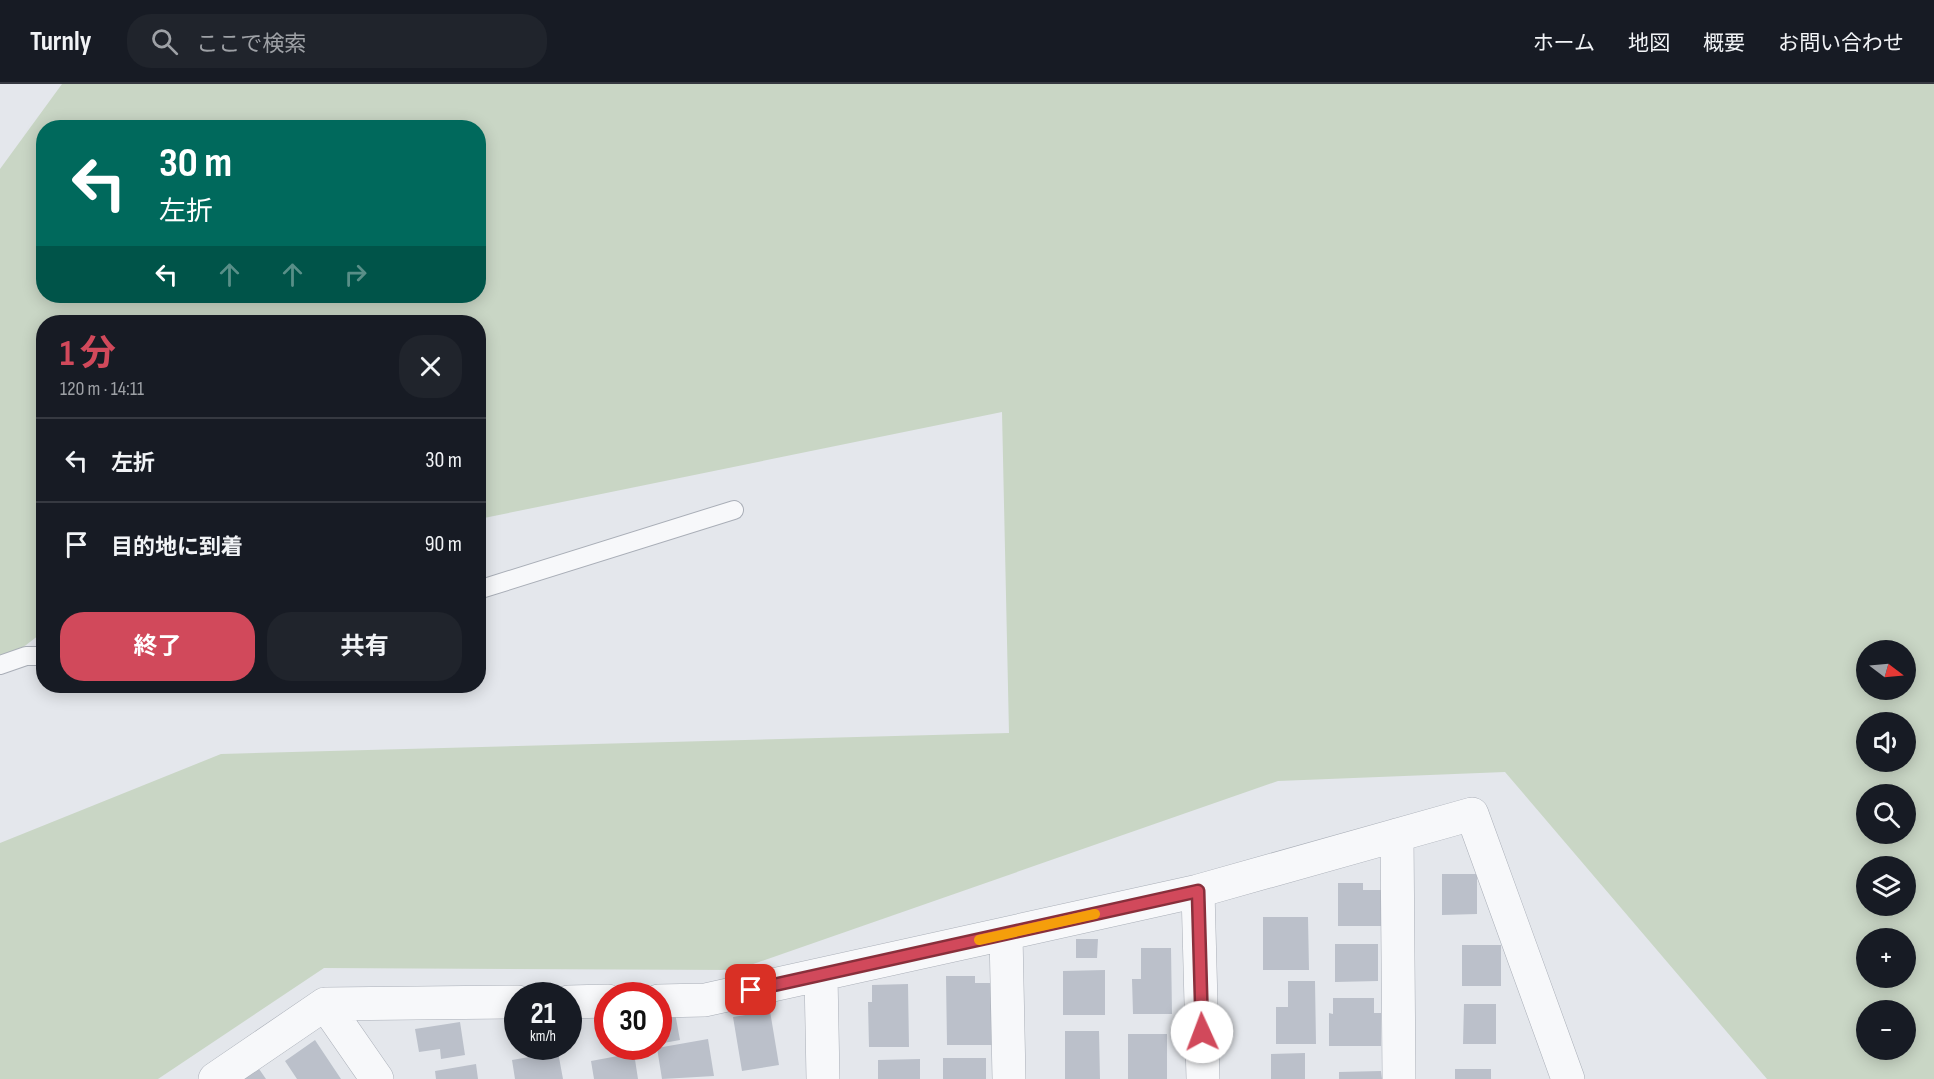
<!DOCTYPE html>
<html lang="ja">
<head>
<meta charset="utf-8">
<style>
	body { margin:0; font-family:"Sofia Sans Condensed","Noto Sans JP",sans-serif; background:#20242c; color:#f1f3f6; height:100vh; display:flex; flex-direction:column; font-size:22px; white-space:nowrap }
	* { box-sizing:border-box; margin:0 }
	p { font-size:20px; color:#9ea1a6 }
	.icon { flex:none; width:33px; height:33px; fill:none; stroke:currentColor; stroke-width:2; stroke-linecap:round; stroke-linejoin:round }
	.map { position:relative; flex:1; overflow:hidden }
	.details { position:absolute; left:36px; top:231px; width:450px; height:378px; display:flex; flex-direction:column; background:#171b24; border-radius:24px; box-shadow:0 3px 15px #0003 }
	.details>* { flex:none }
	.banner { position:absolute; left:36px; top:36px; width:450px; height:183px; border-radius:24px; box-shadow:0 3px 15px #0003; background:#00695c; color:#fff; overflow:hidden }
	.needle { width:39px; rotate:106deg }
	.fabs { position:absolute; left:1856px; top:556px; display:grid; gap:12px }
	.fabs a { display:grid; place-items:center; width:60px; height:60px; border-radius:50%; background:#171b24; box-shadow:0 3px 15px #0003; font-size:30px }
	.speed { position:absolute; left:504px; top:898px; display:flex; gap:12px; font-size:30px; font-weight:700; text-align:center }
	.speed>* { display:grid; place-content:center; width:78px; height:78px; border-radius:50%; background:#171b24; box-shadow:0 3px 15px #0003; line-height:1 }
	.speed small { font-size:15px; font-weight:400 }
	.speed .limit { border:9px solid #d22; background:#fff; color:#111 }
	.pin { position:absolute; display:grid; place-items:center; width:51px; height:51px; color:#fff; margin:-26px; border-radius:12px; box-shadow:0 3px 9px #0006 }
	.me { position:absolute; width:66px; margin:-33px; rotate:358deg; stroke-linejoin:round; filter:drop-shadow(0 0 4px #0008) }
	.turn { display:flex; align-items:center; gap:21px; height:126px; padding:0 24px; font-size:27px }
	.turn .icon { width:78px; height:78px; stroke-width:2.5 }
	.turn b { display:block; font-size:42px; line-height:51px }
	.lanes { display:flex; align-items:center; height:57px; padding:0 24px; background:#0003; justify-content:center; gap:30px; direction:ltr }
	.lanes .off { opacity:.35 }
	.round { display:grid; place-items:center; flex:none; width:63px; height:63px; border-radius:24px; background:#20242c }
	.headline { display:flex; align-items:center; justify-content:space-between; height:102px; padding:0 24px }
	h1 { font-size:36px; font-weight:700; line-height:45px; color:#d1495b }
	.cta { display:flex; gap:12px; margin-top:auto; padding:12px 24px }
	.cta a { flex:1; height:69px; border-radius:24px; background:#d1495b; color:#fff; font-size:24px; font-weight:700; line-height:69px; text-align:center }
	.cta a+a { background:#20242c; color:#f1f3f6 }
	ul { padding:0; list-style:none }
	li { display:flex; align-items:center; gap:18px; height:84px; padding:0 24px; border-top:2px solid #363941 }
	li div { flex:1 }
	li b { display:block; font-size:22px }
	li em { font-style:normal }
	header { display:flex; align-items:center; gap:36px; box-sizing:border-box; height:84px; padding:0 30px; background:#171b24; border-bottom:2px solid #363941 }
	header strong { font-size:28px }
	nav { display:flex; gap:33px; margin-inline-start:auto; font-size:21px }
	.search { width:420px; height:54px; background:#20242c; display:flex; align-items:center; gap:15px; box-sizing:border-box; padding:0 21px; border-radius:24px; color:#9ea1a6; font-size:22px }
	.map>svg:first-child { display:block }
	.green { fill:#c9d6c5; fill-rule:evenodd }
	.building { fill:#bbc0ca }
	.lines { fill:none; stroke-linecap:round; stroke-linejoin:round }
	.service-casing { stroke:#a9aeb7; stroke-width:20 }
	.minor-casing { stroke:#a9aeb7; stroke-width:34 }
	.service { stroke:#f7f8fa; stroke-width:18 }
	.minor { stroke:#f7f8fa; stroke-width:33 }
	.route-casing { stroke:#882f3b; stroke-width:15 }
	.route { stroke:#d1495b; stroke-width:10 }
	.slow { stroke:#f59e0b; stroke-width:10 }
</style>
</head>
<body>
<header>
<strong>Turnly</strong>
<div class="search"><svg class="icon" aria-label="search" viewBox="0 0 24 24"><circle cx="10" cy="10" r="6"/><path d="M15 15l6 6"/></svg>ここで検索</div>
<nav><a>ホーム</a><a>地図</a><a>概要</a><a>お問い合わせ</a></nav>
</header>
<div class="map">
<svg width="1934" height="995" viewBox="0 0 1934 995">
	<rect width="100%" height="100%" fill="#e4e7ec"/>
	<!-- green -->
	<path class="green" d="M62,0H1934V995H1767L1505,688L1278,697L736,886L324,884L158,995H0V759L221,670L1009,649L1002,328L479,435L478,238H44L43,548L0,581V85ZM44,44H478V212H44ZM1866,567H1905V606H1866ZM1866,639H1905V678H1866ZM1866,711H1905V750H1866ZM1866,783H1905V822H1866ZM1866,855H1905V894H1866ZM1866,927H1905V966H1866Z"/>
	<!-- building -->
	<path class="building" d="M1442,790H1477V830L1442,831Z
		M1338,799H1363V806H1385L1386,842H1338Z
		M1263,833H1308L1309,886H1263Z
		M1076,855H1098L1097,874H1076Z
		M1335,860H1378V897L1335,898Z
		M1462,861H1501V902H1462Z
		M1141,864H1171L1172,930H1133L1132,895H1141Z
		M1105,886V931H1063V887Z
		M946,892H975V899H994L995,961H947Z
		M1288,897H1315L1316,960H1276V923H1288Z
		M908,900L909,963H869L868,918H872V901Z
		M1333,914H1374V929H1381V962H1329V929L1333,930Z
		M1464,920H1496V960H1463Z
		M770,927L779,981L742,987L733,933Z
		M675,929L680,956L658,960V931Z
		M460,938L465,971L441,975L440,965L419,968L415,945Z
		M1065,947H1099L1100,995H1065Z
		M1128,950H1167V995H1128Z
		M708,955L714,992L662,995L657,964Z
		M315,956L341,995H297L285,977Z
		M558,968L563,995H515L512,976Z
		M634,969L638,995H594L591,977Z
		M1305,969V995H1271V970Z
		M943,974H986V995H943Z
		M920,975V995H878V976Z
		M476,980L478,995H436L435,987Z
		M257,982L266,995H242Z
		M1455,985H1491V995H1455Z
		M1381,987L1382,995H1339V988Z"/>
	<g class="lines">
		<defs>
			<path id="service" d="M478,506L734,426
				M0,581L26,572H44"/>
			<path id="minor" d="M1397,751L1399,995
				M1006,850L1009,995
				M821,891L823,995
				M658,917L705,916L1198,807
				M568,918L608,917
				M325,920L377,995
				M215,995L325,920L518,918
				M1203,995L1198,807L1472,730L1568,995"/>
		</defs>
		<!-- service casing -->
		<use href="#service" class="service-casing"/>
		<!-- minor casing -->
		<use href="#minor" class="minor-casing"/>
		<!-- service -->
		<use href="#service" class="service"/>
		<!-- minor -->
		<use href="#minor" class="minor"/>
	</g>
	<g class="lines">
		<defs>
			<path id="route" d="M751,906L1198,807L1202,948"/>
		</defs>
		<!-- route casing -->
		<use href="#route" class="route-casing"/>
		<!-- route -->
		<use href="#route" class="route"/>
		<!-- slow -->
		<path class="slow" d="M979,856L1095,830"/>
	</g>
</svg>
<div class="fabs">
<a><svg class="needle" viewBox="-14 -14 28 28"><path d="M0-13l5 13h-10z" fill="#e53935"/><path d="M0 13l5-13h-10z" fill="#9ea1a6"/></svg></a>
<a><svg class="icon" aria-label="sound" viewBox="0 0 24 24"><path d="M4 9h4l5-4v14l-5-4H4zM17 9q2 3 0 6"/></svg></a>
<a><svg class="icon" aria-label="search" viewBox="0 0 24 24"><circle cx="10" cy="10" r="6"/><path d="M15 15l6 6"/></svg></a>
<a><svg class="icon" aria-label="layers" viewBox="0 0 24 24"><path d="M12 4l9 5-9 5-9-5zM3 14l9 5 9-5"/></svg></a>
<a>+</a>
<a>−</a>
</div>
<div class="speed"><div>21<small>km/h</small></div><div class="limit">30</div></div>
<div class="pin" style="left:751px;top:906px;background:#d93025"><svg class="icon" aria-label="arrive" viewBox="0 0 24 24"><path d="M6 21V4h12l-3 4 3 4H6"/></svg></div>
<svg class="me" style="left:1202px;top:948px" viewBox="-20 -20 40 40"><circle r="19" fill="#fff"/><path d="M0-13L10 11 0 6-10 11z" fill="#d1495b"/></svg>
<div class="banner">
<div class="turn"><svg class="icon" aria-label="left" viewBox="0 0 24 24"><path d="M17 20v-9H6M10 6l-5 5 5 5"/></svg><div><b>30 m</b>左折</div></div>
<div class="lanes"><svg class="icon" aria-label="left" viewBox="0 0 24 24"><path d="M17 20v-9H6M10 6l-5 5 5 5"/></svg><svg class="icon off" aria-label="ahead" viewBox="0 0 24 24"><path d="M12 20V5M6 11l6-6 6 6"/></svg><svg class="icon off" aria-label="ahead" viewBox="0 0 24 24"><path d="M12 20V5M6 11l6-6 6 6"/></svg><svg class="icon off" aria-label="right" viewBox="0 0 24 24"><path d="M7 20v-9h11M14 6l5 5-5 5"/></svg></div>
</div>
<section class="details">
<div class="headline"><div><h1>1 分</h1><p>120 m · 14:11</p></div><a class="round"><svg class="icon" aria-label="close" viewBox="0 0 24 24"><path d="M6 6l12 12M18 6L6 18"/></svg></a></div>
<ul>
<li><svg class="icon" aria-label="left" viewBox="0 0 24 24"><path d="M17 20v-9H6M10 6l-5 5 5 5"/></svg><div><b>左折</b></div><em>30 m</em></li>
<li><svg class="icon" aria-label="arrive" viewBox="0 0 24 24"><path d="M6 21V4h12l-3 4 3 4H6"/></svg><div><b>目的地に到着</b></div><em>90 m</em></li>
</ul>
<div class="cta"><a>終了</a><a>共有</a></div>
</section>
</div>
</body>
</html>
